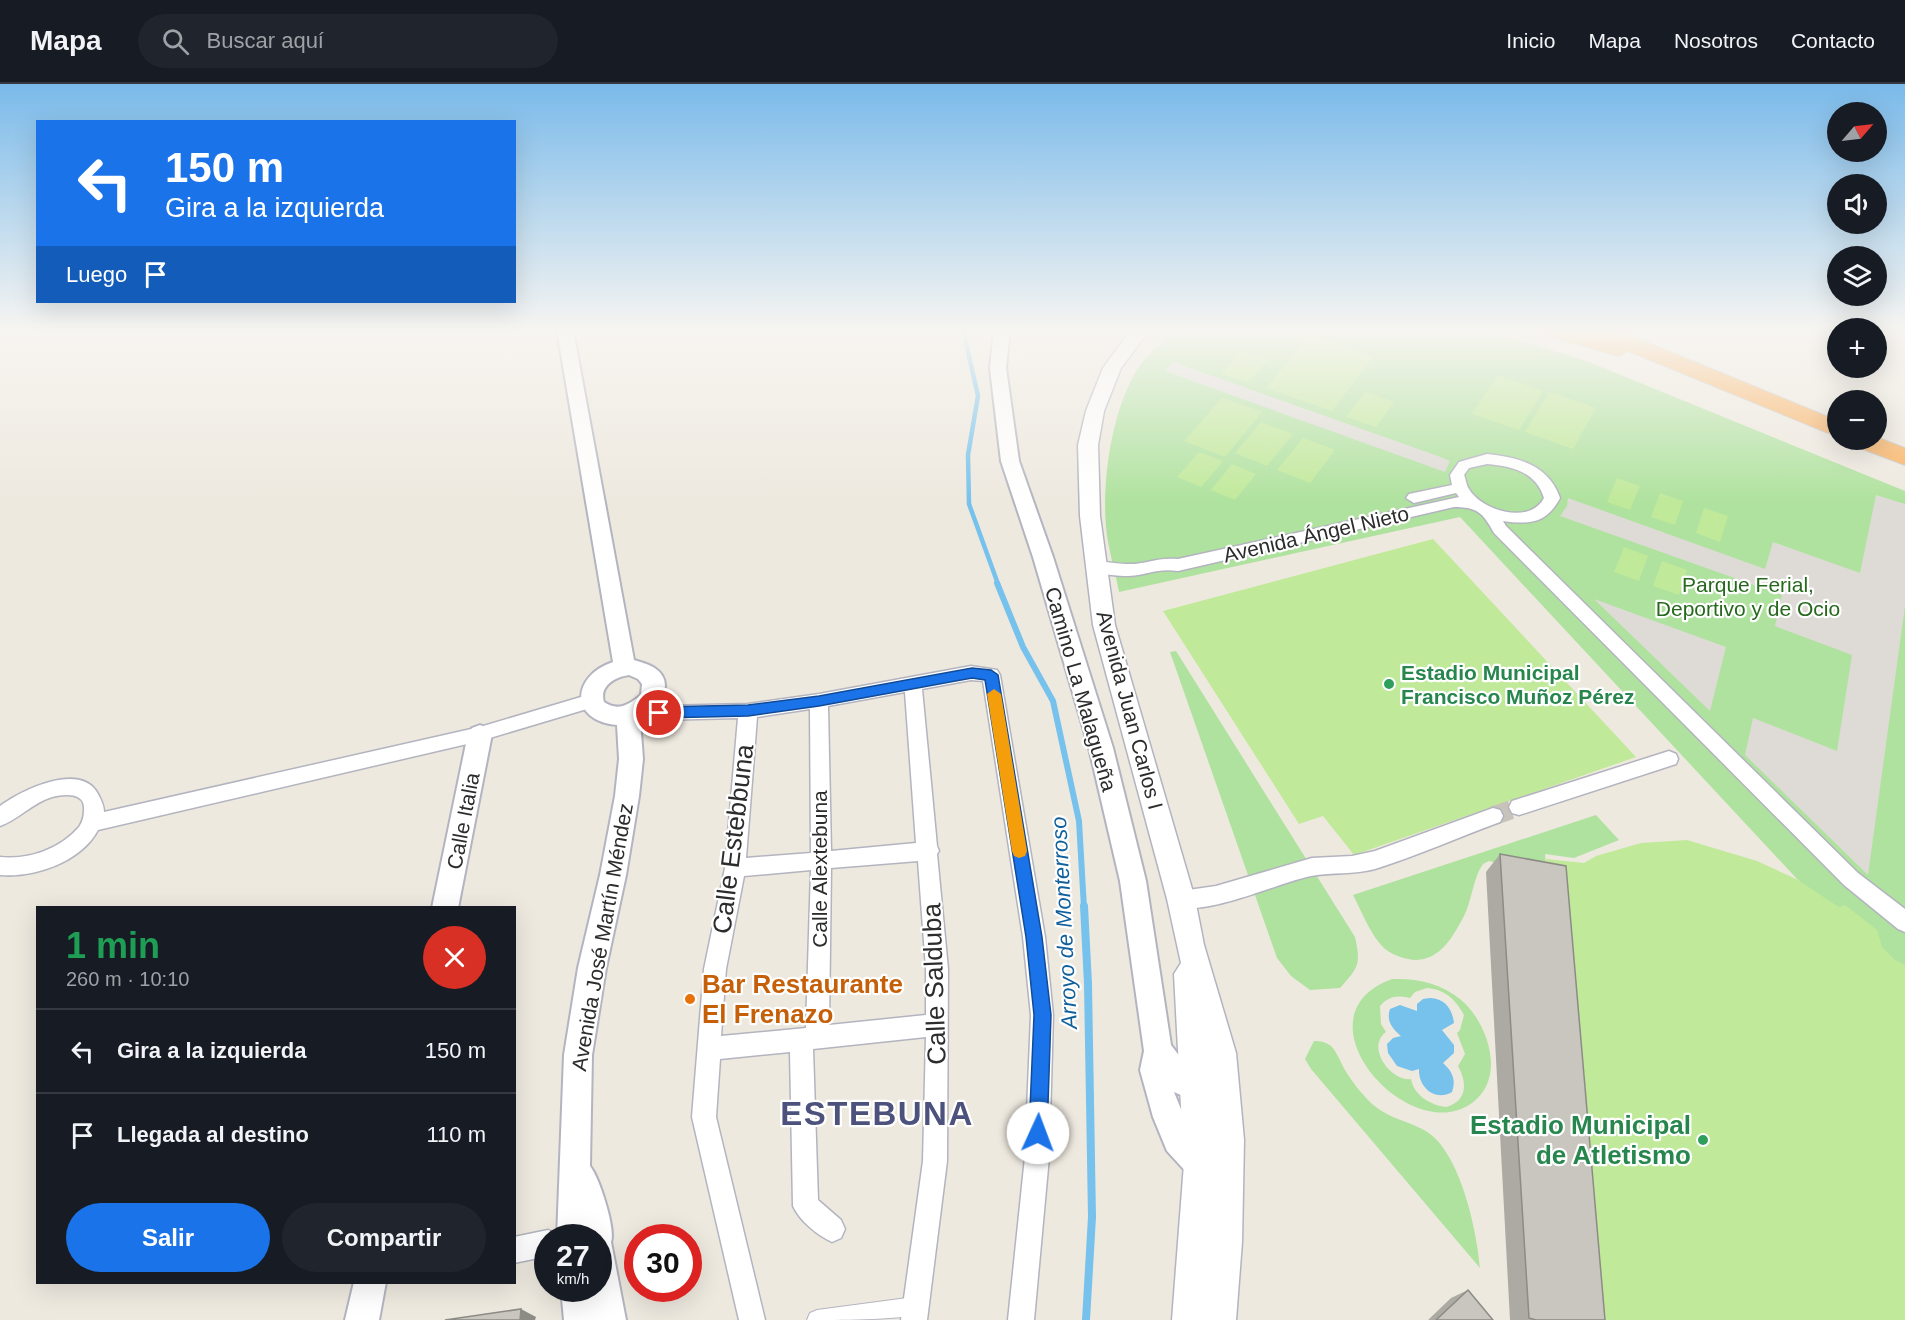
<!DOCTYPE html>
<html lang="es">
<head>
<meta charset="utf-8">
<style>
	body { margin:0; font-family:Arial,sans-serif; background:#20242c; color:#f1f3f6; height:100vh; display:flex; flex-direction:column; font-size:22px; white-space:nowrap }
	* { box-sizing:border-box; margin:0 }
	p { font-size:20px; color:#9ea1a6 }
	.icon { flex:none; width:33px; height:33px; fill:none; stroke:currentColor; stroke-width:2; stroke-linecap:round; stroke-linejoin:round }
	.map { position:relative; flex:1; overflow:hidden }
	.sheet { position:absolute; left:36px; top:822px; width:480px; height:378px; display:flex; flex-direction:column; background:#171b24; border-radius:0px; box-shadow:0 6px 24px #0002 }
	.sheet>* { flex:none }
	.banner { position:absolute; left:36px; top:36px; width:480px; height:183px; border-radius:0px; box-shadow:0 6px 24px #0002; background:#1a73e8; color:#fff; overflow:hidden }
	.needle { width:39px; rotate:62deg }
	.tools { position:absolute; left:1827px; top:18px; display:grid; gap:12px }
	.tools a { display:grid; place-items:center; width:60px; height:60px; border-radius:50%; background:#171b24; box-shadow:0 6px 24px #0002; font-size:30px }
	.speed { position:absolute; left:534px; top:1140px; display:flex; gap:12px; font-size:30px; font-weight:700; text-align:center }
	.speed>* { display:grid; place-content:center; width:78px; height:78px; border-radius:50%; background:#171b24; box-shadow:0 6px 24px #0002; line-height:1 }
	.speed small { font-size:15px; font-weight:400 }
	.speed .limit { border:9px solid #d22; background:#fff; color:#111 }
	.pin { position:absolute; display:grid; place-items:center; width:51px; height:51px; color:#fff; margin:-26px; border:3px solid #fff; border-radius:50%; box-shadow:0 2px 6px #0007 }
	.me { position:absolute; width:66px; margin:-33px; rotate:2deg; stroke-linejoin:round; filter:drop-shadow(0 0 4px #0008) }
	.turn { display:flex; align-items:center; gap:21px; height:126px; padding:0 30px; font-size:27px }
	.turn .icon { width:78px; height:78px; stroke-width:2.5 }
	.turn b { display:block; font-size:42px; line-height:51px }
	.then { display:flex; align-items:center; height:57px; padding:0 30px; background:#0003; gap:12px; font-size:22px }
	.round { display:grid; place-items:center; flex:none; width:63px; height:63px; border-radius:32px; background:#20242c }
	.headline { display:flex; align-items:center; justify-content:space-between; height:102px; padding:0 30px }
	h1 { font-size:36px; font-weight:700; line-height:45px; color:#1e9e55 }
	.primary-button { display:flex; gap:12px; margin-top:auto; padding:12px 30px }
	.primary-button a { flex:1; height:69px; border-radius:36px; background:#1a73e8; color:#fff; font-size:24px; font-weight:700; line-height:69px; text-align:center }
	.primary-button a+a { background:#20242c; color:#f1f3f6 }
	ul { padding:0; list-style:none }
	li { display:flex; align-items:center; gap:18px; height:84px; padding:0 30px; border-top:2px solid #363941 }
	li div { flex:1 }
	li b { display:block; font-size:22px }
	li em { font-style:normal }
	header { display:flex; align-items:center; gap:36px; box-sizing:border-box; height:84px; padding:0 30px; background:#171b24; border-bottom:2px solid #363941 }
	header strong { font-size:28px }
	nav { display:flex; gap:33px; margin-inline-start:auto; font-size:21px }
	.search { width:420px; height:54px; background:#20242c; display:flex; align-items:center; gap:15px; box-sizing:border-box; padding:0 21px; border-radius:33px; color:#9ea1a6; font-size:22px }
	.map>svg:first-child { display:block }
	.green { fill:#afe29e; fill-rule:evenodd }
	.pitch { fill:#c0e99a }
	.plaza { fill:#dedbd6 }
	.water { fill:#76c2ec }
	.lines { fill:none; stroke-linecap:round; stroke-linejoin:round }
	.stream-far2 { stroke:#76c2ec; stroke-width:4.5 }
	.stream-far1 { stroke:#76c2ec; stroke-width:6 }
	.stream { stroke:#76c2ec; stroke-width:8 }
	.minor-tunnel { stroke:#c7c3bb; stroke-width:19; stroke-dasharray:19 9; stroke-linecap:butt }
	.pedestrian-casing { stroke:#b3b4bf; stroke-width:2 }
	.minor-casing { stroke:#b3b4bf; stroke-width:3 }
	.tertiary-casing { stroke:#b3b4bf; stroke-width:4 }
	.secondary-casing { stroke:#b3b4bf; stroke-width:3 }
	.motorway-casing { stroke:#c8c8c8; stroke-width:2 }
	.pedestrian { fill:#fff; fill-rule:evenodd }
	.minor { fill:#fff; fill-rule:evenodd }
	.tertiary { fill:#fff; fill-rule:evenodd }
	.secondary { fill:#fff; fill-rule:evenodd }
	.motorway { fill:#fab05e; fill-rule:evenodd }
	.wall { fill:#adaaa4 }
	.shaded-wall { fill:#8d8b86 }
	.building { fill:#c9c6bf; stroke:#8d8b86; stroke-width:1.5 }
	.route { fill:#1a73e8; stroke:#114b97; stroke-width:1.5 }
	.slow { fill:#f59e0b }
	.leisure-dot { fill:#2e9e5b; stroke:#fff; stroke-width:2 }
	.food-dot { fill:#e8710a; stroke:#fff; stroke-width:2 }
	.labels { text-anchor:middle; dominant-baseline:central; stroke-width:4.5; stroke-linejoin:round; paint-order:stroke }
	.street-label { font-size:21px; fill:#2c2c2c; stroke:#fff }
	.park-label { font-size:21px; fill:#26691d; stroke:#fff }
	.leisure-label { font-size:21px; font-weight:bold; fill:#27864d; stroke:#fff; text-anchor:start }
	.water-label { font-size:22px; font-style:italic; fill:#11609c; stroke:#fff }
	.near-street-label { font-size:26px; fill:#2c2c2c; stroke:#fff }
	.near-food-label { font-size:26px; font-weight:bold; fill:#c56008; stroke:#fff; text-anchor:start }
	.near-leisure-label { font-size:26px; font-weight:bold; fill:#27864d; stroke:#fff; text-anchor:end }
	.near-district-label { font-size:33px; font-weight:bold; letter-spacing:1.5px; fill:#4d527d; stroke:#fff }
</style>
</head>
<body>
<header>
<strong>Mapa</strong>
<div class="search"><svg class="icon" aria-label="search" viewBox="0 0 24 24"><circle cx="10" cy="10" r="6"/><path d="M15 15l6 6"/></svg>Buscar aquí</div>
<nav><a>Inicio</a><a>Mapa</a><a>Nosotros</a><a>Contacto</a></nav>
</header>
<div class="map">
<svg width="1905" height="1236" viewBox="0 0 1905 1236">
	<rect width="100%" height="100%" fill="#eee9df"/>
	<!-- green -->
	<path class="green" d="M1179,246H1485L1584,276L1905,407V911L1460,433L1119,508C1116,491 1111,475 1108,458C1099,407 1111,317 1144,276C1153,264 1168,255 1179,246Z
		M1176,567L1355,853C1361,880 1359,883 1340,904L1310,906L1291,892L1277,874L1170,568Z
		M1596,731L1619,756L1574,774L1545,770L1547,791L1489,777L1483,780C1473,794 1472,816 1464,832C1452,855 1437,881 1408,875C1399,873 1389,869 1383,863C1370,850 1362,828 1353,811Z
		M1392,895C1417,894 1440,899 1460,915C1488,938 1507,994 1472,1019C1409,1065 1291,932 1392,895ZM1427,904C1446,906 1455,915 1464,931L1460,946L1457,949L1465,970L1458,982C1467,998 1468,1017 1446,1023C1431,1021 1414,1012 1411,995C1392,998 1365,964 1386,948L1381,940L1380,922C1389,912 1397,911 1410,914L1415,908Z
		M1314,957C1320,957 1326,958 1331,962C1337,968 1341,979 1345,986C1352,998 1362,1010 1371,1019C1389,1035 1406,1036 1424,1046C1460,1065 1477,1147 1480,1184L1311,985L1305,975Z"/>
	<!-- pitch -->
	<path class="pitch" d="M1310,250L1374,272L1332,327L1266,304Z
		M1241,267L1268,276L1248,299L1221,290Z
		M1498,291L1543,307L1519,346L1472,330Z
		M1365,308L1394,318L1376,343L1346,333Z
		M1549,308L1596,324L1573,365L1525,348Z
		M1222,314L1262,328L1225,373L1184,357Z
		M1261,338L1293,350L1267,382L1235,369Z
		M1303,354L1335,366L1310,399L1277,386Z
		M1199,368L1223,377L1201,403L1177,393Z
		M1232,380L1256,390L1235,416L1211,406Z
		M1617,394L1640,402L1630,426L1607,418Z
		M1660,409L1683,417L1675,441L1651,433Z
		M1704,424L1728,432L1720,458L1696,449Z
		M1433,455L1636,673L1354,771L1323,732L1299,740L1163,527Z
		M1624,463L1648,472L1639,497L1614,488Z
		M1662,477L1687,486L1679,511L1653,502Z
		M1687,756L1757,777L1796,795L1839,823L1845,821L1877,846L1882,863L1895,876L1905,881V1236H1510L1550,799L1546,775L1584,779L1596,772L1641,759Z"/>
	<!-- plaza -->
	<path class="plaza" d="M1173,278L1438,372L1450,377L1445,388L1165,287Z
		M1876,411L1905,420V522L1868,791L1745,671L1753,634L1837,667L1852,571L1775,542L1782,511L1560,432L1567,422L1568,414L1765,485L1773,458L1860,489Z
		M1594,515L1726,563L1710,627Z"/>
	<!-- water -->
	<path class="water" d="M1430,914C1445,915 1452,924 1454,939L1442,946L1454,961V969L1443,979C1453,988 1456,996 1452,1008C1435,1018 1418,1003 1419,985L1412,987L1397,982L1388,969L1387,960L1393,954L1401,952C1392,944 1386,937 1390,925L1400,921L1417,927V920L1423,915Z"/>
	<g class="lines">
		<!-- stream-far2 -->
		<path class="stream-far2" d="M963,246L978,312L968,371L969,420L998,500"/>
		<!-- stream-far1 -->
		<path class="stream-far1" d="M997,499L1023,563L1053,617L1079,737L1084,824"/>
		<!-- stream -->
		<path class="stream" d="M1084,822L1088,900L1092,1133L1086,1236"/>
		<!-- minor-tunnel -->
		<path class="minor-tunnel" d="M1493,732L1519,723"/>
		<defs>
			<path id="pedestrian" d="M915,1213L922,1216L925,1223L922,1230C894,1236 839,1236 807,1236L810,1229L817,1226Z"/>
			<path id="minor" d="M1487,370C1518,373 1549,381 1560,414C1547,439 1530,441 1503,437L1506,442L1858,789L1905,825V848L1898,845L1844,801L1494,449C1483,429 1478,423 1454,423L1178,487C1157,484 1148,491 1129,492C1117,492 1101,490 1089,487L1087,483L1089,479C1102,475 1116,481 1129,480C1147,480 1157,473 1178,475L1459,413L1456,409L1414,419L1406,414L1409,410L1452,401L1450,391L1459,378ZM1487,380C1512,382 1536,388 1544,414C1530,441 1482,427 1469,405C1466,401 1466,395 1464,391L1469,384Z
				M971,582L997,586L1000,591L1045,853L1053,931L1049,1073L1034,1236H1008L1025,1073L1031,931L1023,853L983,597L971,596L922,605L937,762L939,767L937,770L948,885L947,1077L927,1236H901L923,1077L926,953L813,965L818,1116L841,1136L845,1145L841,1154L832,1158C817,1151 800,1137 793,1122L790,968L720,975L716,1033L765,1236H739L692,1033L704,885L725,784L738,634L659,636L653,634L640,618L643,613C653,610 657,614 663,622L748,620L819,610ZM905,608L916,759L831,767L828,622ZM810,625L811,769L746,774L757,633ZM918,777L926,885V931L829,941L831,784ZM811,786L806,944L721,952L726,885L744,792Z
				M591,610L597,612L600,617L597,622L480,657L98,746C81,778 34,794 0,791V773C29,776 60,765 79,743C83,737 84,732 84,725C85,708 64,710 52,713C32,719 18,736 0,742V722C21,706 81,677 98,710C101,716 104,721 104,728L480,643Z
				M1669,667L1676,670L1678,675L1676,680L1519,731L1512,729L1509,723L1512,717Z
				M1493,724L1500,726L1503,732L1500,738C1459,753 1417,772 1375,785C1354,791 1333,788 1311,792C1277,799 1206,833 1174,822L1171,815L1174,808L1216,802L1312,774L1352,772L1375,767Z
				M548,1146L557,1150L559,1154H548V1172L514,1179V1153Z"/>
			<path id="tertiary" d="M557,246H573L634,576C640,578 648,580 653,583C678,598 659,626 640,635L643,675L639,712L626,791L606,884L592,971L590,1082C599,1093 616,1145 611,1158L626,1236H564L561,1204H598V1154H557L564,971L578,884L600,791L615,712L619,675L617,641C569,637 571,592 613,578ZM629,591L638,595L642,600L641,611C630,620 618,628 604,618C599,602 615,593 629,591Z
				M994,246H1010L1006,284L1019,377L1053,473L1113,664L1146,797L1171,961C1186,981 1193,987 1216,997L1221,1007L1216,1017L1206,1022L1174,1008L1189,1045L1211,1069L1215,1080L1211,1091L1200,1095L1189,1091L1167,1067L1153,1033L1140,986L1144,967L1120,797L1089,664L1033,473L1001,377L990,284Z
				M480,641L488,644L492,650L458,824H432L468,650L472,644Z
				M354,1198H386L379,1236H345Z"/>
			<path id="secondary" d="M1131,246H1149L1121,284L1104,327L1098,361L1100,432L1115,541L1195,815L1204,861L1236,969L1244,1056L1242,1158L1236,1236H1172L1184,1080L1174,890L1181,879L1167,815L1093,541L1080,432L1078,361L1086,327L1103,284Z"/>
			<path id="motorway" d="M1542,246H1577L1589,249L1587,246H1617L1838,337V353L1628,267L1618,272L1545,251Z
				M1876,353L1905,364V381L1852,361L1848,356H1876Z"/>
		</defs>
		<!-- pedestrian casing -->
		<use href="#pedestrian" class="pedestrian-casing"/>
		<!-- minor casing -->
		<use href="#minor" class="minor-casing"/>
		<!-- tertiary casing -->
		<use href="#tertiary" class="tertiary-casing"/>
		<!-- secondary casing -->
		<use href="#secondary" class="secondary-casing"/>
		<!-- motorway casing -->
		<use href="#motorway" class="motorway-casing"/>
		<!-- pedestrian -->
		<use href="#pedestrian" class="pedestrian"/>
		<!-- minor -->
		<use href="#minor" class="minor"/>
		<!-- tertiary -->
		<use href="#tertiary" class="tertiary"/>
		<!-- secondary -->
		<use href="#secondary" class="secondary"/>
		<!-- motorway -->
		<use href="#motorway" class="motorway"/>
	</g>
	<!-- wall -->
	<path class="wall" d="M1500,770L1605,1236H1510L1486,788Z
		M1468,1206L1493,1236H1428L1451,1214Z"/>
	<!-- shaded-wall -->
	<path class="shaded-wall" d="M521,1225L536,1233L535,1236H520Z"/>
	<!-- building -->
	<path class="building" d="M1500,770L1566,782L1605,1236H1536L1529,1234Z
		M1468,1206L1493,1236H1436Z
		M521,1225L520,1236H445Z"/>
	<!-- sky -->
	<linearGradient id="sky" x2="0" y2="1"><stop stop-color="#7abaea"/><stop offset="0.59" stop-color="#f7f5f1"/><stop offset="1" stop-color="#f7f5f1" stop-opacity="0"/></linearGradient>
	<rect width="1905" height="419" fill="url(#sky)"/>
	<!-- route -->
	<path class="route" d="M972,584L991,586L998,591L1042,853L1051,931L1047,1049L1045,1056L1038,1058L1032,1056L1029,1049L1034,931L1026,853L985,596L972,594L819,622L748,632L659,634L653,629L659,623L748,621L819,612Z"/>
	<!-- slow -->
	<path class="slow" d="M994,605L1001,610L1027,767L1025,772L1019,774L1014,772L1012,767L987,610Z"/>
	<!-- markers -->
	<g class="leisure-dot">
		<circle cx="1389" cy="600" r="6"/>
		<circle cx="1703" cy="1056" r="6"/>
	</g>
	<circle class="food-dot" cx="690" cy="915" r="6"/>
	<g class="labels">
		<!-- street labels -->
		<g class="street-label">
			<text transform="translate(1316 450) rotate(-13)">Avenida Ángel Nieto</text>
			<text transform="translate(1081 605) rotate(74)">Camino La Malagueña</text>
			<text transform="translate(1130 626) rotate(75)">Avenida Juan Carlos I</text>
			<text transform="translate(463 737) rotate(-79)">Calle Italia</text>
			<text transform="translate(819 785) rotate(-90)">Calle Alextebuna</text>
			<text transform="translate(602 853) rotate(-80)">Avenida José Martín Méndez</text>
		</g>
		<!-- park labels -->
		<g class="park-label">
			<text x="1748" y="500">Parque Ferial,<tspan x="1748" dy="24">Deportivo y de Ocio</tspan></text>
		</g>
		<!-- leisure labels -->
		<g class="leisure-label">
			<text x="1401" y="588">Estadio Municipal<tspan x="1401" dy="24">Francisco Muñoz Pérez</tspan></text>
		</g>
		<!-- water labels -->
		<g class="water-label">
			<text transform="translate(1064 839) rotate(-93)">Arroyo de Monterroso</text>
		</g>
		<!-- near-street labels -->
		<g class="near-street-label">
			<text transform="translate(733 755) rotate(-83)">Calle Estebbuna</text>
			<text transform="translate(934 900) rotate(-92)">Calle Salduba</text>
		</g>
		<!-- near-food labels -->
		<g class="near-food-label">
			<text x="702" y="900">Bar Restaurante<tspan x="702" dy="30">El Frenazo</tspan></text>
		</g>
		<!-- near-leisure labels -->
		<g class="near-leisure-label">
			<text x="1691" y="1041">Estadio Municipal<tspan x="1691" dy="30">de Atletismo</tspan></text>
		</g>
		<!-- near-district labels -->
		<g class="near-district-label">
			<text x="877" y="1029">ESTEBUNA</text>
		</g>
	</g>
</svg>
<div class="tools">
<a><svg class="needle" viewBox="-14 -14 28 28"><path d="M0-13l5 13h-10z" fill="#e53935"/><path d="M0 13l5-13h-10z" fill="#9ea1a6"/></svg></a>
<a><svg class="icon" aria-label="sound" viewBox="0 0 24 24"><path d="M4 9h4l5-4v14l-5-4H4zM17 9q2 3 0 6"/></svg></a>
<a><svg class="icon" aria-label="layers" viewBox="0 0 24 24"><path d="M12 4l9 5-9 5-9-5zM3 14l9 5 9-5"/></svg></a>
<a>+</a>
<a>−</a>
</div>
<div class="speed"><div>27<small>km/h</small></div><div class="limit">30</div></div>
<div class="pin" style="left:659px;top:629px;background:#d93025"><svg class="icon" aria-label="arrive" viewBox="0 0 24 24"><path d="M6 21V4h12l-3 4 3 4H6"/></svg></div>
<svg class="me" style="left:1038px;top:1049px" viewBox="-20 -20 40 40"><circle r="19" fill="#fff"/><path d="M0-13L10 11 0 6-10 11z" fill="#1a73e8"/></svg>
<div class="banner">
<div class="turn"><svg class="icon" aria-label="left" viewBox="0 0 24 24"><path d="M17 20v-9H6M10 6l-5 5 5 5"/></svg><div><b>150 m</b>Gira a la izquierda</div></div>
<div class="then">Luego<svg class="icon" aria-label="arrive" viewBox="0 0 24 24"><path d="M6 21V4h12l-3 4 3 4H6"/></svg></div>
</div>
<section class="sheet">
<div class="headline"><div><h1>1 min</h1><p>260 m · 10:10</p></div><a class="round" style="background:#d93025;color:#fff"><svg class="icon" aria-label="close" viewBox="0 0 24 24"><path d="M6 6l12 12M18 6L6 18"/></svg></a></div>
<ul>
<li><svg class="icon" aria-label="left" viewBox="0 0 24 24"><path d="M17 20v-9H6M10 6l-5 5 5 5"/></svg><div><b>Gira a la izquierda</b></div><em>150 m</em></li>
<li><svg class="icon" aria-label="arrive" viewBox="0 0 24 24"><path d="M6 21V4h12l-3 4 3 4H6"/></svg><div><b>Llegada al destino</b></div><em>110 m</em></li>
</ul>
<div class="primary-button"><a>Salir</a><a>Compartir</a></div>
</section>
</div>
</body>
</html>
